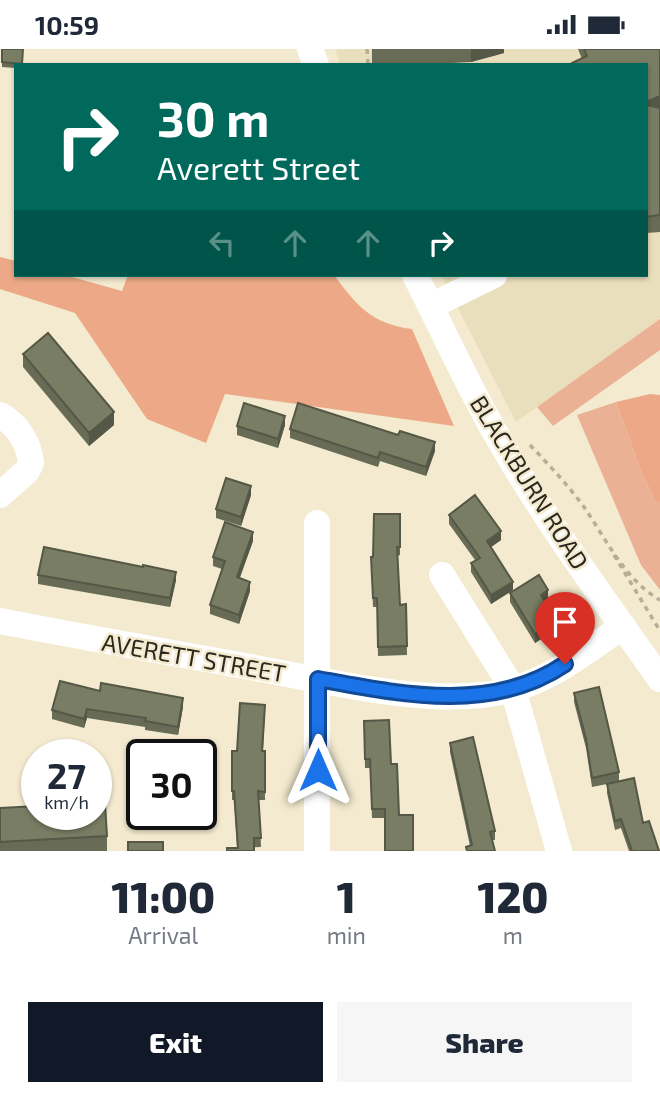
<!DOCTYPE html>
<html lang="en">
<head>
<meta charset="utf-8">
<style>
	body { margin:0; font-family:"Exo 2",sans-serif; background:#f6f6f7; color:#1f2937; height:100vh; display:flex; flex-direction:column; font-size:26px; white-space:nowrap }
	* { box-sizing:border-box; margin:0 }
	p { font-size:23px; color:#747a83 }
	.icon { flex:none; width:38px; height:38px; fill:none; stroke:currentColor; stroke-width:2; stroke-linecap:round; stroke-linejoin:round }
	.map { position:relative; height:802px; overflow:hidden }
	.panel { display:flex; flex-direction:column; background:#fff; flex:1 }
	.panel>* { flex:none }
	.banner { position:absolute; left:14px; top:14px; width:634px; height:214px; border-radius:0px; box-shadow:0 2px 5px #0004; background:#00695c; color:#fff; overflow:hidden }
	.speed { position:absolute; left:21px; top:690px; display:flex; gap:14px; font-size:35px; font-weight:700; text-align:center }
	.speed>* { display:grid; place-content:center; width:91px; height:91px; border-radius:50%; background:#fff; box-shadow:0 2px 5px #0004; line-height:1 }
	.speed small { font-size:18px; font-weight:400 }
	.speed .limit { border:4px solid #111; border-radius:10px; background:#fff; color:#111 }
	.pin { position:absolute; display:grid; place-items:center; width:60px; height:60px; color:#fff; margin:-72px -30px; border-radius:50% 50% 50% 0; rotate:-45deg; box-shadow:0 0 7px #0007 }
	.pin .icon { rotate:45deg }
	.me { position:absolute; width:77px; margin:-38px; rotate:0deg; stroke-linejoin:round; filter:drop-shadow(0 0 5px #0008) }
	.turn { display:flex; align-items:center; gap:24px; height:147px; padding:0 28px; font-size:32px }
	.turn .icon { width:91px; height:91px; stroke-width:2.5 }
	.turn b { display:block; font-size:49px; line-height:60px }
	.lanes { display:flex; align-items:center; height:66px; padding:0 28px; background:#0003; justify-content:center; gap:35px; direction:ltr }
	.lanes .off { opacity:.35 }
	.eta { display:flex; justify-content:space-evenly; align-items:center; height:119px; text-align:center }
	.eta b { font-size:42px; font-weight:800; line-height:49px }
	.cta { display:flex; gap:14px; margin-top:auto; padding:14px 28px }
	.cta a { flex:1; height:80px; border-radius:0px; background:#111827; color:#fff; font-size:28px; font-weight:800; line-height:80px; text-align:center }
	.cta a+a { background:#f6f6f7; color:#1f2937 }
	.status { display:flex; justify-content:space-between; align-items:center; height:49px; padding:0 35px; background:#fff; direction:ltr }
	.status svg { height:19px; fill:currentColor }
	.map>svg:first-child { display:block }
	.built { fill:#eadfbc }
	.green { fill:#ebb194 }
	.forest { fill:#eda987 }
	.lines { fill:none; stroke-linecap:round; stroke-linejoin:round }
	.path { stroke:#b5ae98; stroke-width:3.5; stroke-dasharray:5 5; stroke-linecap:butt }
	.minor { stroke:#fff; stroke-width:26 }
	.wall { fill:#686c56 }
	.shaded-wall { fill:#555846 }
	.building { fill:#797d64; stroke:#555846; stroke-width:2 }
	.route-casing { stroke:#114b97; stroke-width:18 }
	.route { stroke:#1a73e8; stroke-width:12 }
	.labels { text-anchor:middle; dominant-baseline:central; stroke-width:5; stroke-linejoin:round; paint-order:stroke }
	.street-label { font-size:24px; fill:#2b281d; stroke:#f3eacf }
</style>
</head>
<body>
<div class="status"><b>10:59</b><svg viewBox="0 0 49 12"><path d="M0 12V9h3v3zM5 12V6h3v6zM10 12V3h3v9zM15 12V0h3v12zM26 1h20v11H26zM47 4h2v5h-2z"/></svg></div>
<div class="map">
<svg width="660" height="802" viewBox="0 0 660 802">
	<rect width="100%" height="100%" fill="#f3eacf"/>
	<!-- built -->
	<path class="built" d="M335,0H660V270L516,373L441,226H646V16H340Z"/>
	<!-- green -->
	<path class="green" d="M660,270V301L553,377L537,358Z
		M616,353L641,422L655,452L660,454V541L641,516L577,366Z"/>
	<!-- forest -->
	<path class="forest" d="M0,208L16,212V226H65L122,242L128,226H334C357,257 372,275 412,280L454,377L225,345L206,394L147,370L75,264L0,240Z
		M650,345L660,346V454L655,452L641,422L616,353Z"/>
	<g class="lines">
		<!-- path -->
		<path class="path" d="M367,0L368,16
			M530,396C549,416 568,436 584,458C606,490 625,531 660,551
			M614,506L660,582"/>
		<!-- minor -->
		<path class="minor" d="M310,0L316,16
			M415,226C439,273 461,322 487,369C537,460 600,545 660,630
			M431,257L494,226
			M0,366C17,375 29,394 31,414L27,422L0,446
			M317,474V802
			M442,526L513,640L559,802
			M0,572C87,589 174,604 261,620C333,633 442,661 513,640C554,629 588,601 623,577"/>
	</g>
	<!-- wall -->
	<path class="wall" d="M2,0H23L22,16H16V19L2,18Z
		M372,0H504V4L471,13L412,16H372Z
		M578,0H660V183L646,184V16H572V14L582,10Z
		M23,305L114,376L89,397L23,318Z
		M285,376L278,399L237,386V377Z
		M290,380L435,402L426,427L380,412L378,418L290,389Z
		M251,446L241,477L216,469V460Z
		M400,465V506L397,507L400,556L406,555L407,606L378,607L377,558H373L371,508H373Z
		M449,466L501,491L491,498L513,541L491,555L471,523V514L475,511L449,475Z
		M253,492L239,529L250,542L239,575L210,565V556L222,520L213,517V508Z
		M143,518L176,531L170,558L38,535V526Z
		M510,544L548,550L545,552L556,580L535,594L510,553Z
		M100,642L183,658L178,686L145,681V678L87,669L84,679L52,670V661Z
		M574,644L619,723V732L659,802H629L621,779L615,781L607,744V735L592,738L586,699L574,653Z
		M265,664L263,702H265V751H259L261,798L237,799L234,751H232V702H237Z
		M389,671L385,769H372L370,719H365L364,672Z
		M450,694L495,782V791H492L495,802H466V798L470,797L450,703Z
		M0,759L107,787V802H0Z"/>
	<!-- shaded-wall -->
	<path class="shaded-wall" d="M471,0H504V4L471,13Z
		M660,47V64L646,69V53Z
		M114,363V376L89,397V384Z
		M285,367V376L278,399V390Z
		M435,393V402L426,427V418Z
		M251,437V446L241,477V468Z
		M501,482V491L487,501V492Z
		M253,483V492L237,537V528Z
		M176,523V531L170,558V549Z
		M250,533V542L239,575V566Z
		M513,533V541L491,555V546Z
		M548,541V550L541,555V546Z
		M556,572V580L535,594V585Z
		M183,649V658L178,686V678Z
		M87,660V669L84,679V670Z"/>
	<!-- building -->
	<path class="building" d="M2,0H23L22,15L2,13Z
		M584,0H660V47L646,53V16H573L572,14L587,7Z
		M646,56L660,59V166L646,168Z
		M48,284L114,363L89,384L23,305Z
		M244,354L285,367L278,390L237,377Z
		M298,354L398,386L400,382L435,393L426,418L380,403L378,409L290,380Z
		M226,429L251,437L241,468L216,460Z
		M475,446L501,482L487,492L513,533L491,546L471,514L480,509L449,466Z
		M374,465H400V498H397L400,556L406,555L407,597L378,598L377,549H373L371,508H373Z
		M225,473L253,483L237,528L250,533L239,566L210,556L225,512L213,508Z
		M44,498L143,518V516L176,523L170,549L38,526Z
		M539,526L548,541L541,546L556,572L535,585L510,544Z
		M60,632L100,642L101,634L183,649L178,678L145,672L146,669L87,660L84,670L52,661Z
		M599,638L619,723L592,729L586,690L574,644Z
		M240,654L265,656L262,702H265V743L258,742L261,789H254V802H227V799H238L234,742H232V702H237Z
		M389,671L391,715H397L399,766H413V802H385V760H372L370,710H365L364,672Z
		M473,688L495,782L490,783L495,802H467L466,798L472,796L450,694Z
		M634,729L643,774L649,772L659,802H632L621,770L615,772L607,735Z
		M105,753L107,787L0,793V759L37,757V765H96V754Z
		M128,793H163V802H128Z"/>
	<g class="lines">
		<defs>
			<path id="route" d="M318,721V630C400,645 491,665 565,615"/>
		</defs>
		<!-- route casing -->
		<use href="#route" class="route-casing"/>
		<!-- route -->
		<use href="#route" class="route"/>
	</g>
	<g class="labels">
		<!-- street labels -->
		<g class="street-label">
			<text transform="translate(530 433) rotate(58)">BLACKBURN ROAD</text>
			<text transform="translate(194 608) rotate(10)">AVERETT STREET</text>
		</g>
	</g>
</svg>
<div class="speed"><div>27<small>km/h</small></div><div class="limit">30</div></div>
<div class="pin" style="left:565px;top:615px;background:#d93025"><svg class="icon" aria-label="arrive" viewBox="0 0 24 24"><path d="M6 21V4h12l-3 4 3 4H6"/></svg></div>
<svg class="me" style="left:318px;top:721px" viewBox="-20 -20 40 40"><path d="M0-17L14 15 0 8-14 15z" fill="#1a73e8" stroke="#fff" stroke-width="4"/></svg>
<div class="banner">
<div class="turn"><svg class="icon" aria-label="right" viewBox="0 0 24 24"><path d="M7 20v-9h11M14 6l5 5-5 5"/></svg><div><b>30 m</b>Averett Street</div></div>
<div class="lanes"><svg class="icon off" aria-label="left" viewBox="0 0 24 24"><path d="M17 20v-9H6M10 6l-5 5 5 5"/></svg><svg class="icon off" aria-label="ahead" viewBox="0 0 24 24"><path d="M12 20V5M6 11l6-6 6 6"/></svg><svg class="icon off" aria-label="ahead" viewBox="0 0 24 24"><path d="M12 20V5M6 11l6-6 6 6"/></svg><svg class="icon" aria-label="right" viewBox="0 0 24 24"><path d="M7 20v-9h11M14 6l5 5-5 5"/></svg></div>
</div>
</div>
<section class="panel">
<div class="eta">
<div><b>11:00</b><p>Arrival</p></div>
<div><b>1</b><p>min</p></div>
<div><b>120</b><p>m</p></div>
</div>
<div class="cta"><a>Exit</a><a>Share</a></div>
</section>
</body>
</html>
